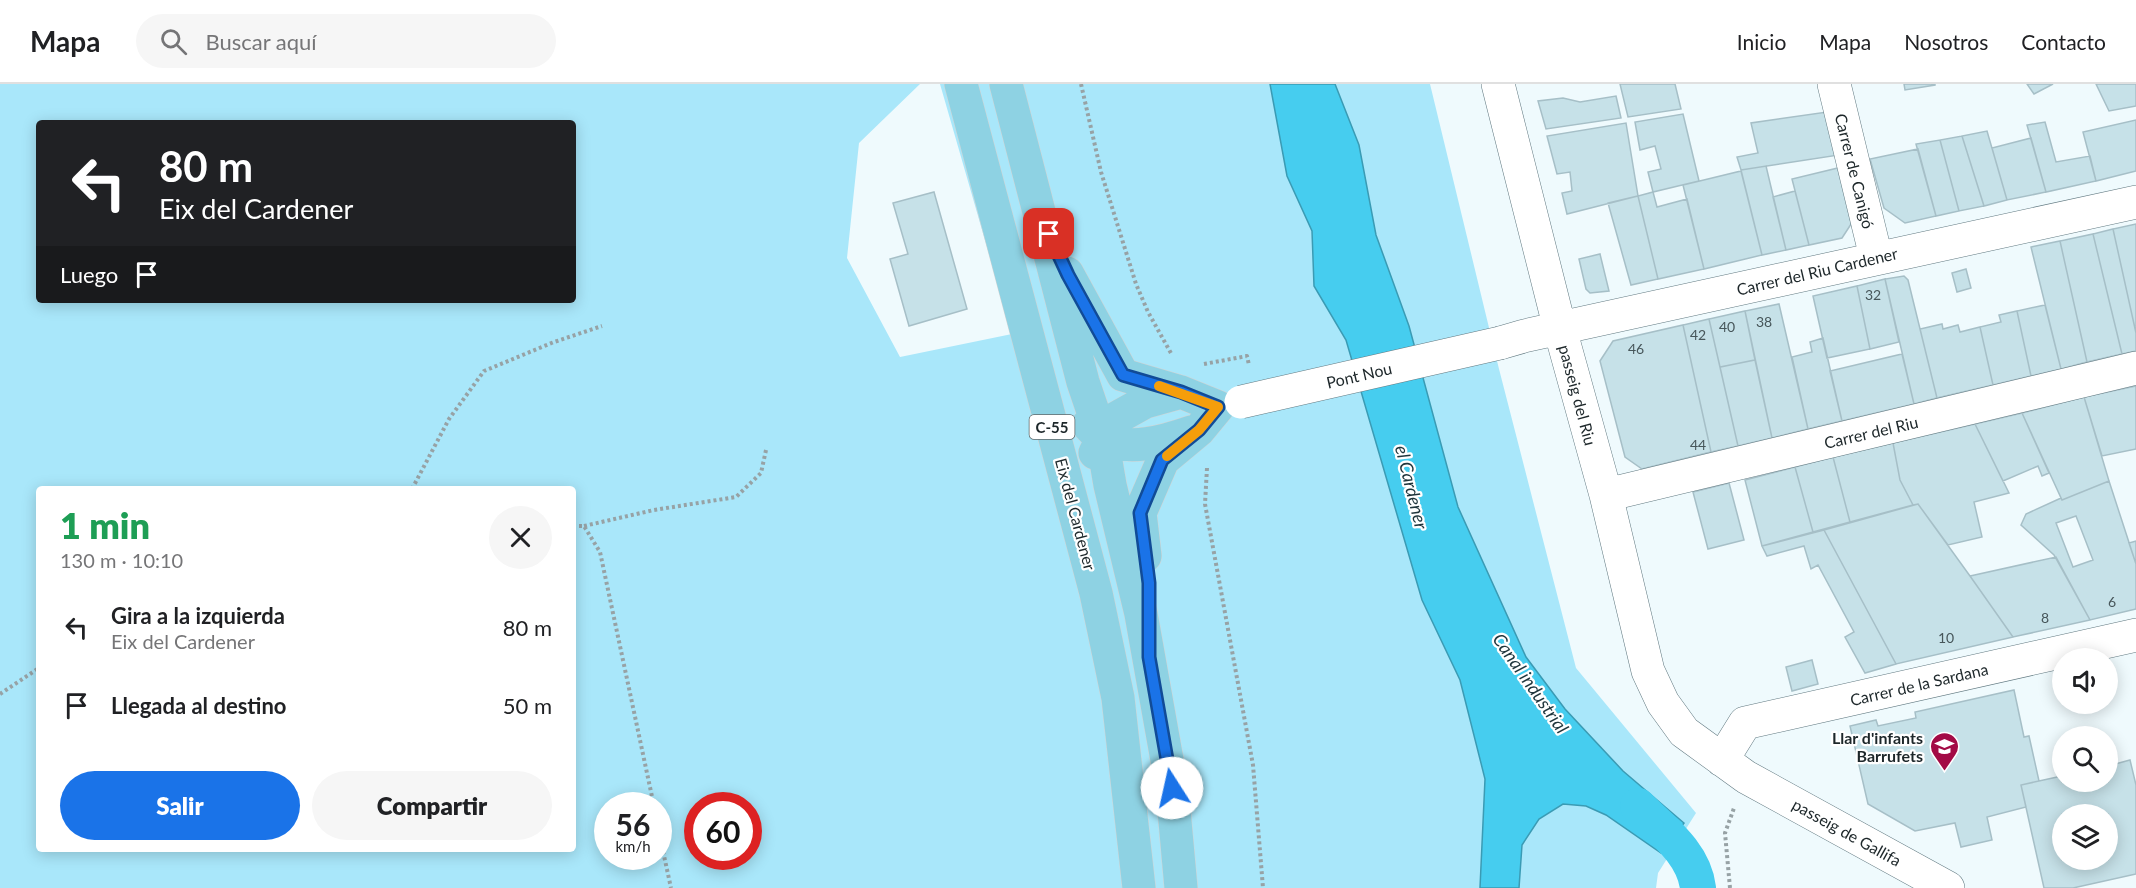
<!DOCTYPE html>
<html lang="es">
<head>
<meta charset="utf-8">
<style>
	body { margin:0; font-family:Lato,sans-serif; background:#f6f6f6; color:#202124; height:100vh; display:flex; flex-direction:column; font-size:22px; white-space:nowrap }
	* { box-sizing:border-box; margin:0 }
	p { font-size:20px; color:#757577 }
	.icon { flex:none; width:33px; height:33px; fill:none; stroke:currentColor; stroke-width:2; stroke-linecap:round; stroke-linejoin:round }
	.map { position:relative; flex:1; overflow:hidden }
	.side { position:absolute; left:36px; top:402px; width:540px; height:366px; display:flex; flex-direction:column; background:#fff; border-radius:6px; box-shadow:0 3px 15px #0003 }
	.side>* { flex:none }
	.guide { position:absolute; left:36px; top:36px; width:540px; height:183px; border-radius:6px; box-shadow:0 3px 15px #0003; background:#202124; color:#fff; overflow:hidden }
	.fabs { position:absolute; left:2052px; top:564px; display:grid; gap:12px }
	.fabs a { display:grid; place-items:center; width:66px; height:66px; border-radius:50%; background:#fff; box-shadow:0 3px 15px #0003; font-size:30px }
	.speed { position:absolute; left:594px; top:708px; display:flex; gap:12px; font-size:30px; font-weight:700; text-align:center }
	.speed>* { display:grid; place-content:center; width:78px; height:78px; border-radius:50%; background:#fff; box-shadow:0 3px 15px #0003; line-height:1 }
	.speed small { font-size:15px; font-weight:400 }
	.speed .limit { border:9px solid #d22; background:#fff; color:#111 }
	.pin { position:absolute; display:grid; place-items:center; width:51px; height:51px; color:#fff; margin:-26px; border-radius:12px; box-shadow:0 3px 9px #0006 }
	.me { position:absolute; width:66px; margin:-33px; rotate:350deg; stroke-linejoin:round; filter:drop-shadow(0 0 4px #0008) }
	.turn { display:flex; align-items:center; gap:21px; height:126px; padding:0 24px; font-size:27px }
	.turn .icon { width:78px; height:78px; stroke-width:2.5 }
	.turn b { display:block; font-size:42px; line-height:51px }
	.then { display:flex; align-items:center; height:57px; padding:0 24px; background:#0003; gap:12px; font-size:22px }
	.round { display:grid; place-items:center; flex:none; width:63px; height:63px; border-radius:32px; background:#f6f6f6 }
	.summary { display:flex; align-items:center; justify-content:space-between; height:102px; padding:0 24px }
	h1 { font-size:36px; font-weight:800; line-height:45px; color:#1e9e55 }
	.primary-button { display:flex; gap:12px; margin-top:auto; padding:12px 24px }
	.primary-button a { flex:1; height:69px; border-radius:36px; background:#1a73e8; color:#fff; font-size:24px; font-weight:800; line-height:69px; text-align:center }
	.primary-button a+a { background:#f6f6f6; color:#202124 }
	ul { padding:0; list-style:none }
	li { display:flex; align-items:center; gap:18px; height:78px; padding:0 24px }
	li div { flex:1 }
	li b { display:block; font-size:22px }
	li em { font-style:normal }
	header { display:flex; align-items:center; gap:36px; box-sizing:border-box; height:84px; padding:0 30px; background:#fff; border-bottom:2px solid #e0e0e0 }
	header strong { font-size:28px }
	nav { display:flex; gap:33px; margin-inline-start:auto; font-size:21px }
	.search { width:420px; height:54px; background:#f6f6f6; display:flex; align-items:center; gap:15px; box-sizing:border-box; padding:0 21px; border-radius:33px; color:#757577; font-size:22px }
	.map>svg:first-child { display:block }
	.green { fill:#a9e7fa; fill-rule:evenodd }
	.water { fill:#46cdef; stroke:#3a9bb4; stroke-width:1.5 }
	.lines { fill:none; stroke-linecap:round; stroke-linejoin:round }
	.canal { stroke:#46cdef; stroke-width:36 }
	.building { fill:#c6e1e8; stroke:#a6bfc7; stroke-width:1.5; fill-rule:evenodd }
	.minor-casing { stroke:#617981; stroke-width:34 }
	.major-casing { stroke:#d2d4d4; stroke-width:34 }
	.path { stroke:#97a2a5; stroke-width:4; stroke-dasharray:3 3; stroke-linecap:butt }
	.minor { stroke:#fff; stroke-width:33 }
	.major { stroke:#8ed2e3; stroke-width:33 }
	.minor-bridge-casing { stroke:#617981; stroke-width:34; stroke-linecap:butt }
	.minor-bridge { stroke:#fff; stroke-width:33 }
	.route-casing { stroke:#114b97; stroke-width:15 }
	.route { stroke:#1a73e8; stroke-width:10 }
	.slow { stroke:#f59e0b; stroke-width:10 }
	.labels { text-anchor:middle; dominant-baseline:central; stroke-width:4.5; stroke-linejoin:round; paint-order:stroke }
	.number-label { font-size:14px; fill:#47565a }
	.shield { fill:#fff; stroke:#61686a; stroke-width:1.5 }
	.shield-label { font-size:15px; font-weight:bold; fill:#1d272a }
	.street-label { font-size:16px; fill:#1d272a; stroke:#fff }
	.poi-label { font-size:16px; font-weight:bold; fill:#1d272a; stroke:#fff; text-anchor:end }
	.water-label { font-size:18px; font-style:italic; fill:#1f353c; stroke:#fff }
</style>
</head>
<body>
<header>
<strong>Mapa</strong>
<div class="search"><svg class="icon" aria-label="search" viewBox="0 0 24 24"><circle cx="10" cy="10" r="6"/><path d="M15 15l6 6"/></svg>Buscar aquí</div>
<nav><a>Inicio</a><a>Mapa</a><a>Nosotros</a><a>Contacto</a></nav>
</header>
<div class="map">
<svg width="2136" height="804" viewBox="0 0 2136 804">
	<rect width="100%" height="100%" fill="#effafd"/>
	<!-- green -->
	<path class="green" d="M0,0H920L859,59L847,174L900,273L1012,250L940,0H1270L1287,92L1312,147L1314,202L1346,256L1422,515L1460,596L1485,695L1480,804H0ZM39,39H573V216H39ZM39,405H573V765H39ZM608,722H658V772H608ZM698,722H748V772H698Z
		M1335,0H1430L1499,285L1576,584L1696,729L1658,789L1656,804H1519L1522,761L1539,735L1563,720L1586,722L1606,731L1661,769L1684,739L1623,687L1565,625L1526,573L1458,423L1409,242L1376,151L1359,61Z"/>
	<!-- water -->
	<path class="water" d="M1270,0H1335L1359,61L1376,151L1409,242L1458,423L1526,573L1565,625L1623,687L1684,739L1661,769L1606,731L1586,722L1563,720L1539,735L1522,761L1519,804H1480L1485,695L1460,596L1422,516L1346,256L1314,202L1312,147L1287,92Z"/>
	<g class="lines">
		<!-- canal -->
		<path class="canal" d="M1638,722C1662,746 1694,769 1698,804"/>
	</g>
	<!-- building -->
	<path class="building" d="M1620,0H1675L1681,25L1628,33Z
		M1904,0H1935V1L1905,6Z
		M2027,0H2053L2034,10Z
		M2096,0H2136V22L2109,27Z
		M1616,12L1621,34L1546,45L1538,17L1563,14L1580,18Z
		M1827,28L1839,71L1741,86L1737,73L1758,69L1751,39Z
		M1683,30L1699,97L1653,108L1648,88L1661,85L1655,62L1640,66L1635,38Z
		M2136,36V87L2096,97L2083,48Z
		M2045,38L2056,78L2090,72L2096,97L2046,108L2027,41Z
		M1626,39L1638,112L1567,130L1562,109L1572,107L1570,88L1557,90L1547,52Z
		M1987,47L2007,116L1984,122L1962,52Z
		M1962,52L1984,122L1959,127L1940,56Z
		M2031,54L2046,108L2007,116L1992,64Z
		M1940,56L1959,127L1936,132L1916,60Z
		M1918,65L1936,132L1905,139L1884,124L1870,75Z
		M1766,82L1786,166L1762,171L1741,86Z
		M1842,83L1855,134L1842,154L1809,161L1792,95Z
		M1741,87L1762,171L1704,185L1683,101Z
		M1795,107L1809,161L1786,166L1773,113Z
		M934,108L967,225L909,242L890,175L908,170L893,119Z
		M1653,108L1657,123L1687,115L1704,185L1658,195L1638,112Z
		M1638,112L1658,195L1631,201L1608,119Z
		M2136,140V249L2113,145Z
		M2113,145L2136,249V267L2122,270L2093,150Z
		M2093,150L2122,270L2087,278L2060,157Z
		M2060,157L2087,278L2061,285L2031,163Z
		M1600,170L1609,207L1590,209L1586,205L1579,175Z
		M1966,185L1971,204L1957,208L1952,189Z
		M1904,192L1908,196L1937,314L1914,320L1885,195Z
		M1885,195L1899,258L1870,265L1857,202Z
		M1857,202L1870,265L1827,274L1813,212Z
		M1779,220L1808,345L1772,354L1745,227Z
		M2045,221L2061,285L2031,292L2017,227Z
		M1745,227L1755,276L1720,283L1709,235Z
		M2017,227L2031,292L1993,301L1980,243L2001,238L1999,231Z
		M1709,235L1738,362L1711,368L1683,241Z
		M1942,240L1943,245L1958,241L1960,248L1980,243L1993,301L1937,314L1920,245Z
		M1683,241L1711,368L1642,385L1625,373L1600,277L1613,257Z
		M1823,254L1842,337L1808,345L1792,273L1812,268L1810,258Z
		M1902,270L1914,320L1842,337L1830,287Z
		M1755,276L1772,354L1738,362L1720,283Z
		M2136,302V365L2102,372L2084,313Z
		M2084,313L2109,397L2062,416L2022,329Z
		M2022,329L2049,389L2042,392L2038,382L2003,397L1975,340Z
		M1975,340L2009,409L1974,418L1982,453L1948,461L1918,420L1913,421L1900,396L1893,359Z
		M1893,359L1900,396L1913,421L1850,438L1833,373Z
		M1833,373L1850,438L1813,448L1795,383Z
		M1795,383L1813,448L1762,462L1745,396Z
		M2109,397L2136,480V525L2090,536L2054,471L2021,441L2026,430L2061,414L2062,416ZM2076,432L2093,476L2073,483L2056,439Z
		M1729,399L1744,456L1708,465L1693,408Z
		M1918,420L1970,492L2013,553L1896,580L1824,446Z
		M1824,446L1896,580L1865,589L1845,553L1854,548L1818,481L1811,485L1804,462L1767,472L1762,462Z
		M2136,457V480L2129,459Z
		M2056,473L2090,536L2013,553L1970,492Z
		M1812,576L1818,600L1792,607L1786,583Z
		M2014,606L2024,653L2029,652L2039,697L2021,701L2026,723L1987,733L1992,756L1961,763L1955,739L1915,747L1868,720L1850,642L1876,636L1878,642L1916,634L1915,628Z
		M2130,676L2136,701V790L2073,804H2044L2021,701L2062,692V698H2108V682ZM2062,730H2108V776H2062Z"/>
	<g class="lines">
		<defs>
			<path id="minor" d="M1498,0L1560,245L1606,411L1648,587L1663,619L1684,648L1746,693L1948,804
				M1834,0L1876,173
				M1500,259L1524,252L2136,118
				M1606,411L2136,284
				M1722,676L1745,639L2136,551"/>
			<path id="major" d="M961,0L1096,509L1118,614L1139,804
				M1006,0L1083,298L1102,354L1110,401L1141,530L1172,704L1181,804
				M1067,189L1123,291L1181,308L1218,323L1199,346L1163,376L1140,429L1145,472
				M1088,341C1092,345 1097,351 1102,354C1129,368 1165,357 1191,348
				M1095,369L1111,337L1145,318L1181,308"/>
		</defs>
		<!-- minor casing -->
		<use href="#minor" class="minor-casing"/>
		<!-- major casing -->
		<use href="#major" class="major-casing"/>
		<!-- path -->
		<path class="path" d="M1081,0L1101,88L1136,200L1148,228L1172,271
			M1204,280L1247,272L1249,281
			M1207,384L1205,420L1253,681L1263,804
			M412,405L449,335L484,287L554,258L602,242
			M573,442H584L600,468L654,722
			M584,442L654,426L736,413L761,389L766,366
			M0,610L39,584
			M658,744L671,804
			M1730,804L1725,749L1734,724"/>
		<!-- minor -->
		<use href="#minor" class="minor"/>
		<!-- major -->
		<use href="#major" class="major"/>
		<defs>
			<path id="minor-bridge" d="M1241,318L1500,259"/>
		</defs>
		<!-- minor-bridge casing -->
		<use href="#minor-bridge" class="minor-bridge-casing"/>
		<!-- minor-bridge -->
		<use href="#minor-bridge" class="minor-bridge"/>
	</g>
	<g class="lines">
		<defs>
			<path id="route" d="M1049,150L1068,191L1123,291L1181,308L1218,323L1199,346L1162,376L1140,429L1149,499V573L1172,704"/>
		</defs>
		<!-- route casing -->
		<use href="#route" class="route-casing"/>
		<!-- route -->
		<use href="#route" class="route"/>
		<!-- slow -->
		<path class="slow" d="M1159,302L1218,323L1199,346L1167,372"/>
	</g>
	<!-- icons -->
	<defs>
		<symbol id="school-pin" viewBox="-11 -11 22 30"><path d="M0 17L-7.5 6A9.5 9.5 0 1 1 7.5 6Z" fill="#a30a45" stroke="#fff"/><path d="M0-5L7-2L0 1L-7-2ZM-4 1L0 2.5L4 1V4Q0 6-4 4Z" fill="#fff"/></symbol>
	</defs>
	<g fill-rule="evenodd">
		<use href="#school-pin" x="1928" y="646" width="33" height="45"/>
	</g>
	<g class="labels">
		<!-- number labels -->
		<g class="number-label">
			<text x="1873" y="210">32</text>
			<text x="1764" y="237">38</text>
			<text x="1727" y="242">40</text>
			<text x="1698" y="250">42</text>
			<text x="1636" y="264">46</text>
			<text x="1698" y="360">44</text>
			<text x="2112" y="517">6</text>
			<text x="2045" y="533">8</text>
			<text x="1946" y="553">10</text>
		</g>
		<!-- shield labels -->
		<rect class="shield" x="1029.5" y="331" width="45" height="24" rx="4.5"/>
		<g class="shield-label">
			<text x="1052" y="343">C-55</text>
		</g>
		<!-- street labels -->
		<g class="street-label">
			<text transform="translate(1855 87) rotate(76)">Carrer de Canigó</text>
			<text transform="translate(1817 187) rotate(-13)">Carrer del Riu Cardener</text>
			<text transform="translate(1359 291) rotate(-13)">Pont Nou</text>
			<text transform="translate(1578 311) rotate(75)">passeig del Riu</text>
			<text transform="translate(1871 348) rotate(-13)">Carrer del Riu</text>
			<text transform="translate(1076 430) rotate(75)">Eix del Cardener</text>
			<text transform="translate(1919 600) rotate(-13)">Carrer de la Sardana</text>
			<text transform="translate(1847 748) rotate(29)">passeig de Gallifa</text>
		</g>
		<!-- poi labels -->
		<g class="poi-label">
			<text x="1923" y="653">Llar d'infants<tspan x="1923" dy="18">Barrufets</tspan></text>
		</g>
		<!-- water labels -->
		<g class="water-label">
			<text transform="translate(1412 403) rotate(76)">el Cardener</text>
			<text transform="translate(1531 599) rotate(55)">Canal industrial</text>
		</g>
	</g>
</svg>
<div class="fabs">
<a><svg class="icon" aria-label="sound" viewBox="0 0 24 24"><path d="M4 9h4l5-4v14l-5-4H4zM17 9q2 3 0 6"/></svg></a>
<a><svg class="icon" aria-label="search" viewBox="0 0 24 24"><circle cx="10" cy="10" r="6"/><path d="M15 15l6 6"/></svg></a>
<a><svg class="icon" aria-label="layers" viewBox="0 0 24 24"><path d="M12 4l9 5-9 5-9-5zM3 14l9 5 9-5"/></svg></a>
</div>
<div class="speed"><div>56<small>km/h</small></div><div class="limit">60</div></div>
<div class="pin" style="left:1049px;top:150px;background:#d93025"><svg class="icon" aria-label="arrive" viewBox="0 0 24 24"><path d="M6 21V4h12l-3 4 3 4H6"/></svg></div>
<svg class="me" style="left:1172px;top:704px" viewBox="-20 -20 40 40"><circle r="19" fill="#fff"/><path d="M0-13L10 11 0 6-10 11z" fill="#1a73e8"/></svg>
<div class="guide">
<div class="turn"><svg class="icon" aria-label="left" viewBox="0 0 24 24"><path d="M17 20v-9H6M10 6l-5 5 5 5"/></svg><div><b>80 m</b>Eix del Cardener</div></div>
<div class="then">Luego<svg class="icon" aria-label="arrive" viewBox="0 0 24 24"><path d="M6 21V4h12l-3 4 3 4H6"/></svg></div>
</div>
<section class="side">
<div class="summary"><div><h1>1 min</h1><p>130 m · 10:10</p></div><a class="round"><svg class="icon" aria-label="close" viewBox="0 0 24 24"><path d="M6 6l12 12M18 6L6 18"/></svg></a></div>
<ul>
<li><svg class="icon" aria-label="left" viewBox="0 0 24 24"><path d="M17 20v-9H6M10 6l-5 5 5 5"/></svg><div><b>Gira a la izquierda</b><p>Eix del Cardener</p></div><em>80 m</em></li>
<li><svg class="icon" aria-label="arrive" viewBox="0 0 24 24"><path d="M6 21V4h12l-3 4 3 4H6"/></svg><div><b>Llegada al destino</b></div><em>50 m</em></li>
</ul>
<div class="primary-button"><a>Salir</a><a>Compartir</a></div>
</section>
</div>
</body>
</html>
